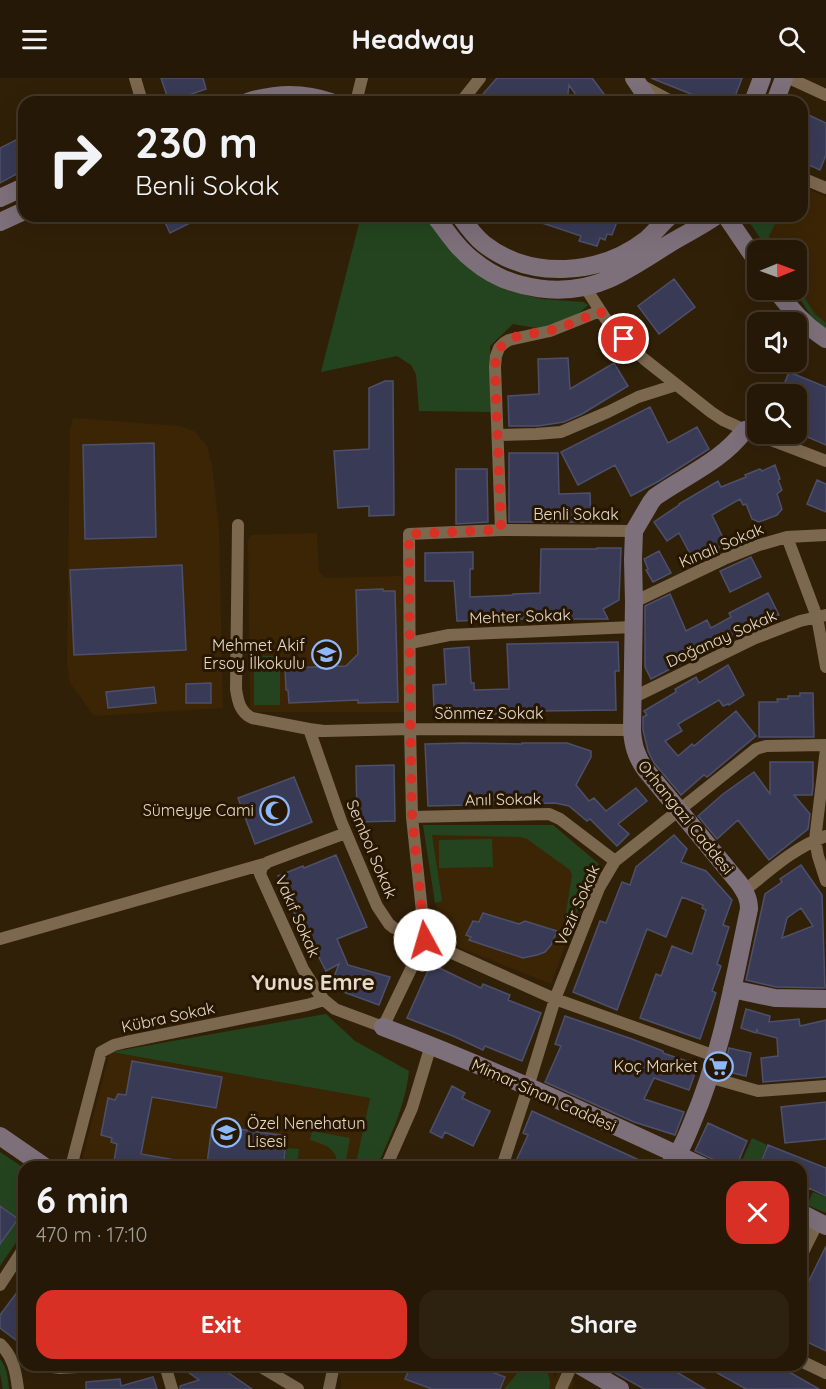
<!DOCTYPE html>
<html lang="en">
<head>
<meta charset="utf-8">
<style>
	body { margin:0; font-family:Quicksand,sans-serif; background:#2d2110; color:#f1f3f6; height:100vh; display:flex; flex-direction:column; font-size:22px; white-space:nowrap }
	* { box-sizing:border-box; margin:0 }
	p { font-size:20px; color:#a3a09b }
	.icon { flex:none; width:33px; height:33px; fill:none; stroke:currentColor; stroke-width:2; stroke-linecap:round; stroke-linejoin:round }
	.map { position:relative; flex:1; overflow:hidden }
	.side { position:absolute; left:18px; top:1083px; width:789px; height:210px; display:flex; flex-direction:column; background:#251806; border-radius:18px; box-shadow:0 6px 24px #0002,0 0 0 2px #423728 }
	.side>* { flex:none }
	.guide { position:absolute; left:18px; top:18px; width:790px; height:126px; border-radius:18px; box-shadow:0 6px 24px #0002,0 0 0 2px #423728; background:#251806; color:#f1f3f6; overflow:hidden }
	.needle { width:39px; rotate:89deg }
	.buttons { position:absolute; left:747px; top:162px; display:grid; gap:12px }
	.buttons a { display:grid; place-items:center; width:60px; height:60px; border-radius:12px; background:#251806; box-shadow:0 6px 24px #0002,0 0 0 2px #423728; font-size:30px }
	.pin { position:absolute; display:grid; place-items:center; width:51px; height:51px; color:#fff; margin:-26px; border:3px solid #fff; border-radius:50%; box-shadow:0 2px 6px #0007 }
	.me { position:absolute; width:66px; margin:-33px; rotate:354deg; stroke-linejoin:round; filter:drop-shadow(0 0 4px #0008) }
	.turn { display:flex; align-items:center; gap:21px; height:126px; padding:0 18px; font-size:27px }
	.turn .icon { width:78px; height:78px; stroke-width:2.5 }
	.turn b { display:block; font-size:42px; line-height:51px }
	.round { display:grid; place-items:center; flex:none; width:63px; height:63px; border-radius:18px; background:#2d2110 }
	.overview { display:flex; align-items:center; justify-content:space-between; height:102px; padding:0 18px }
	h1 { font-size:36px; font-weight:700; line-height:45px }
	.button { display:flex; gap:12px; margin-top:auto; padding:12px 18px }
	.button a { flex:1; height:69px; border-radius:18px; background:#d93025; color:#fff; font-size:24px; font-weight:700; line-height:69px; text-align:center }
	.button a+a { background:#2d2110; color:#f1f3f6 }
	header { display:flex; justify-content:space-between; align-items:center; height:78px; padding:0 18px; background:#251806; font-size:27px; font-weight:700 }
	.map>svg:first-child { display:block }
	.built { fill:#3b2505 }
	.green { fill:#24441f }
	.building { fill:#393b56; stroke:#4d506b; stroke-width:1.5; fill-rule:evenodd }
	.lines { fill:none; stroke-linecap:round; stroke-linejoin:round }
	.street { stroke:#7c684f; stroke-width:12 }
	.secondary { stroke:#7e707b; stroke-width:18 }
	.route { stroke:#d93025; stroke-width:10; stroke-dasharray:0 18 }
	.labels { text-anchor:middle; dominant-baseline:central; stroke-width:6; stroke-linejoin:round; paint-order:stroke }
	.street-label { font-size:16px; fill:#e5dacc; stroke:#271701 }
	.poi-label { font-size:16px; fill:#e5dacc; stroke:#271701; text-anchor:end }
	.district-label { font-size:22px; font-weight:bold; fill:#e5dacc; stroke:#271701 }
</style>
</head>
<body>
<header><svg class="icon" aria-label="menu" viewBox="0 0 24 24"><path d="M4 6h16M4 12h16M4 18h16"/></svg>Headway<svg class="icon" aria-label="search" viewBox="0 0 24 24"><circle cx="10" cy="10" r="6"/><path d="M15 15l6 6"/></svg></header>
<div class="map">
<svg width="826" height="1311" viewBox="0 0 826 1311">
	<rect width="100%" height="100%" fill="#312008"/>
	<!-- built -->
	<path class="built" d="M803,109L826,119V251L811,238L794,212H796V172H768L750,145L755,138H802Z
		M73,340L180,348L194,353L207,368L212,387L219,451L223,630L94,638L70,605L67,585L70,351Z
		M317,455L319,494L325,500L402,498L404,634H257L250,631L248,462L251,457Z
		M423,747H553L599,786L588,805L551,906L459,869L443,853L439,846Z
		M110,974L370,1020L355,1089H80Z
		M343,1287H551L555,1300L558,1294L575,1303L572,1311H340L342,1307L338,1294Z"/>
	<!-- green -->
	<path class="green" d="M361,138H426L471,189L506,212L541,221L584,224L588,227C577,239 553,251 536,250C529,249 520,247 513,246L490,268L492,334L419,333L416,296L411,287L397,278L321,294Z
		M755,138C762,138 771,139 775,146L769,158L773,172H768L750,145Z
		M797,208L815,236L826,245V251L811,238L794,212H796Z
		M254,578H280V627H254Z
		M423,747H553L599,786L588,805L567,860L562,859L572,797L570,792L527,761L520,759L432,757L442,823L435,825Z
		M492,761L493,789L439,790V762Z
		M326,936L355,963L409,993C405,1029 391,1056 377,1089H355L370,1020L111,974Z
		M312,1053L350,1060L345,1088L337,1087C338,1071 324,1066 310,1062Z
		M752,1060L767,1067L758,1089H739Z
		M287,1070L299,1071L297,1089H283Z
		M0,1074L24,1090V1153L0,1188Z
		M813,1114L826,1119V1135L807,1127Z
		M0,1281C7,1289 8,1301 9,1311H3L0,1295Z
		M524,1287H542C548,1295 552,1301 549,1311H504Z"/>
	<!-- building -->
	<path class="building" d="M161,0H203L206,11L169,24Z
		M497,0H592L610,24H581L569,7L567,24H476Z
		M651,0H742L733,24H693L696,18Z
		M802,34L826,45V77L820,92L802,84Z
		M24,58V92L0,105V70Z
		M162,138H204L170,155Z
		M527,138H609L618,141L612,157L607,156L605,162L600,160L597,168L579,163L581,158L527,140Z
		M674,201L695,229L659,256L638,228Z
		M568,280L570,311L614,285L628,308L582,336L564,344L538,348H509L508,318L539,316L538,281Z
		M789,294L826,309V367L796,354V316H780Z
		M385,303H393L394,437L369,438V428L338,430L334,373L369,371V310Z
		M650,329L668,365L697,349L709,371L659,403L631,418L615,387L578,407L561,374Z
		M154,365L156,459L85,461L83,367Z
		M509,375H558L559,416L590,415L591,444H509Z
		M775,387L780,401L778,402L782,412L777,416L782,431L777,437L759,444L752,441L746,426L743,427L740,421L712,437L727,468L695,485L679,455L667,463L654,444L679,427V426L718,403L721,409L746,399L745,397L760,391L762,393Z
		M456,391H487L488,444L456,446Z
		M817,402L826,406V434L807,426Z
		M597,470H621L619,522L603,531L608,541H506L457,543L454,503H425V475L473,474V491H470V519L513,517V516L540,515L541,471H597Z
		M659,473L671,495L653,504L646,492L648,491L644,481Z
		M751,479L761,499L730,514L720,493Z
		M182,487L186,572L74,577L70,492Z
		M383,511V513H395L398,624L358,625V622L289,625L288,612H286L285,590L346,588L358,576L356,512Z
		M768,515L779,537L747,554L746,552L739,555L651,601L645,589V528L670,516L686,553L707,542L711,550L731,539L729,535Z
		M618,564L619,593H615L616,632L537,633V630H503V636H480V631L434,632L433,607L446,606L444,571L469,569L471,605H474V612L509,611L507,566Z
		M728,587L744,617L729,627L728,626L723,628L719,622L678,646L682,653L665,663L678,678L692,666L694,668L736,633L756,658L707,699L704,697L681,717L654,685L648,673L643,652V639L647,637L644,633L676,614L675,611L696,599L699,605Z
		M211,605V625H186V606Z
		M154,609L156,625L108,630L106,614Z
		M800,615H813L814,659H759V624H778L777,621H788V618H800Z
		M464,665L522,666V665H567L591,673V679L576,707L589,723L594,720L606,733L636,710L647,723L618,746L629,756L617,768L590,741L587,743L569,728L555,725L428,728L425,666Z
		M770,684H813V709L812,717H794L810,736L808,751L769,782L738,742L717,761L698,738L723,716L754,694L770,716Z
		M394,687L395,743L357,744L356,688Z
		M294,699L312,744L255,766L238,720Z
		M674,757L687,771L681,784L706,793L732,822L723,847L729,849L717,886L721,888L712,913L716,915L700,961L640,940L656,896L661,898L672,868L692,876L706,832L702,830L703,827L682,819L666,859L647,851L617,932L573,914L600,843L606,845L622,804L630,807L636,789Z
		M336,777L367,849L337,861L348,887L390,899L379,927L330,909L339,886L326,893L313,868L310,870L278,798L303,788L304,790Z
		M801,787L822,817L825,910L776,909L746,902L765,816L782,804L780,801ZM801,830L813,848L782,860L787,840Z
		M483,835L519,846L525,843L557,853L551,867L545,874L537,877L523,880L469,862L471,859L466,857L473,843L479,844Z
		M431,886L481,910L483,906L510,917L508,922L541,935L522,983L485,968L483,972L453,958L407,940Z
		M746,931L770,938L769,944L799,941L800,948L826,942V999L763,1004L761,980L778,978L777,960L758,955L757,951L756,955L741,950Z
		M565,938L632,961L663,973V975L698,987L689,1012L654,1000L644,1021L684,1034L675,1057L634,1044L545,1004L561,968L555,966Z
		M729,970L751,975L746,998L724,993Z
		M132,983L222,999L216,1030L152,1019L141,1076L186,1084V1089H113L117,1066L111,1064L112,1060L101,1057L108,1020L115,1022L118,1016L126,1017Z
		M452,1008L465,1015L462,1020L490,1033L473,1068L445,1054L442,1060L430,1054Z
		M826,1024V1061L785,1065L781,1029Z
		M532,1033L639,1082L636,1089H528L516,1083L528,1057L523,1055Z
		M708,1045L747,1063L736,1089H729L695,1073Z
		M212,1047L287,1058L283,1089H226L207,1086Z
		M768,1067L826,1090V1118L809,1110L803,1124H801V1089H759Z
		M0,1128L18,1141L0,1166Z
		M826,1168V1273L801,1261V1219Z
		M24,1205V1268L0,1250V1237Z
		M178,1287H217L252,1311H180V1308L199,1302Z
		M411,1287H453L462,1291L464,1287H473L505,1299L500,1311H432L405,1301Z
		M601,1287H665L705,1311H644Z
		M703,1287H777L819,1311H746Z
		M153,1299L157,1311H86V1304L120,1301L121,1308Z"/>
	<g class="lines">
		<!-- street -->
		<path class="street" d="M135,0L142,24
			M789,0L826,17
			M641,7L673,24
			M356,24L362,0
			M461,24L480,0
			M802,100L826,110
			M585,209L605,240L623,261L644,281L711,334L723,342L745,352L826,383
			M498,357L536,356L561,354L608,334L638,319L676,307
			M238,447L236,611C238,624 240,634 252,640L309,651L341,743L377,828L389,846L394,850L425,862L452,875L555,921L715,978
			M501,452L495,289L496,278L499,270L504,265L509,262L550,253L600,233
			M787,459L817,539L826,589
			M634,524L724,481L759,467L787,459L826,457
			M410,565L449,557L633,549
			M632,620L753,561L800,543L826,537
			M309,651L324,653L410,651L632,652
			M826,671L815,762L818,778L826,803
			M412,739L549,736L560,741L615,783
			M346,755L268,784L262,789L260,796L303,891L317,913L324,922L335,931L383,949L425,862L412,739L410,648L409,456L501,452L634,453
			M744,813C770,792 795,769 826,758
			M0,861L264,786
			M709,999L758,1013L826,1008
			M71,1089L101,974L114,967L126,964L307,927L324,922
			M386,1089L412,1030L431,967
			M502,1089L528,1009L555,921L599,810L615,783L756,671L766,668L826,667
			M801,1178L818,1144
			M0,1207L24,1170
			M0,1266C13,1278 16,1294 18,1311
			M801,1283L826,1295
			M38,1287L60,1290L112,1287
			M165,1287L172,1311
			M258,1287L298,1311
			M329,1311L334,1287
			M561,1311L572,1287"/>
		<!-- secondary -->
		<path class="secondary" d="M634,0L650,24
			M247,24C275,15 303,14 331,24
			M753,24L762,0
			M775,24L784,0
			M0,120L24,109
			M435,138C447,154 458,171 474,183C510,213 566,220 609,201C631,191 651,177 672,164C687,155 702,148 716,138
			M460,138C467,148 474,158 484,166C532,203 601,197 647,161C655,154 662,145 670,138
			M726,138L758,185
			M0,144L24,133
			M776,212C790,231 805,248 826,261
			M732,911L775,920L826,921
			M383,949C492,990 598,1040 704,1089
			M0,1058L45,1089
			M668,1089C680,1075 685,1062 692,1045C721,978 734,902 749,831C749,820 745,814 739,805L645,691C636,678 633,667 632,652L634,524L633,481L634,453L651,424L655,419C686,397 721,384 745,352
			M801,1135L826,1148
			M579,1287L620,1311"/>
	</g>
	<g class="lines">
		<!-- route -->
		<path class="route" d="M425,862L412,739L410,627L409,456L501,452L495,289C496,279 497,270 506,264C518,255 537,256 552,252C568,248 584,240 600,233L624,261"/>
	</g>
	<!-- icons -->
	<defs>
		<symbol id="school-ring" viewBox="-11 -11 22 22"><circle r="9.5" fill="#271701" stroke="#8db9fc" stroke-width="1.5"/><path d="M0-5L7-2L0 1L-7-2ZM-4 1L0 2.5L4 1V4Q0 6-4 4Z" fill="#8db9fc"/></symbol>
		<symbol id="mosque-ring" viewBox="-11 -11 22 22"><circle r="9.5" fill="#271701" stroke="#8db9fc" stroke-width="1.5"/><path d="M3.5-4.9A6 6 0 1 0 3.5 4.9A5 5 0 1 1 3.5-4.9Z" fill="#8db9fc"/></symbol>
		<symbol id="supermarket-ring" viewBox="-11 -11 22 22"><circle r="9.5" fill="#271701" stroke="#8db9fc" stroke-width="1.5"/><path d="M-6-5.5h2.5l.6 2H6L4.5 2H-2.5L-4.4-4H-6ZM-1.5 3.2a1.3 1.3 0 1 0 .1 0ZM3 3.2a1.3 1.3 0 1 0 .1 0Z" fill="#8db9fc"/></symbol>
	</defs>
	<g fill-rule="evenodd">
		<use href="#school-ring" x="310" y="560" width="33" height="33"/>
		<use href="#mosque-ring" x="258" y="716" width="33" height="33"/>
		<use href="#supermarket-ring" x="702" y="972" width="33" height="33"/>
		<use href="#school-ring" x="210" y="1038" width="33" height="33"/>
	</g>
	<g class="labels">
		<!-- street labels -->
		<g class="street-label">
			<text x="576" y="436">Benli Sokak</text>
			<text transform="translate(721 467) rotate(-23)">Kınalı Sokak</text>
			<text transform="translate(520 538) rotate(-2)">Mehter Sokak</text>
			<text transform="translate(721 560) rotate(-24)">Doğanay Sokak</text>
			<text x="489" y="635">Sönmez Sokak</text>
			<text transform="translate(503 721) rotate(-1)">Anıl Sokak</text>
			<text transform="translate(686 739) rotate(51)">Orhangazi Caddesi</text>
			<text transform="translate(372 771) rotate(67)">Sembol Sokak</text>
			<text transform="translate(577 827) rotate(-66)">Vezir Sokak</text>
			<text transform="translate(298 838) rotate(66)">Vakıf Sokak</text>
			<text transform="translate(168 939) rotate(-12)">Kübra Sokak</text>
			<text transform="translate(544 1017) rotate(24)">Mimar Sinan Caddesi</text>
		</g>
		<!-- poi labels -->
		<g class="poi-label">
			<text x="305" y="567">Mehmet Akif<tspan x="305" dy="18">Ersoy İlkokulu</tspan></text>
			<text x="254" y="732">Sümeyye Cami</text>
			<text x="698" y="988">Koç Market</text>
			<text x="247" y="1045" text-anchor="start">Özel Nenehatun<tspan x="247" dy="18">Lisesi</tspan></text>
		</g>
		<!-- district labels -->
		<g class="district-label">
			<text x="313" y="904">Yunus Emre</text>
		</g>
	</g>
</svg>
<div class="buttons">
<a><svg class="needle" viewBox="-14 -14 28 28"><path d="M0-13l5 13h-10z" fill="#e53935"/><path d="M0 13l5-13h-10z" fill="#a3a09b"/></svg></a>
<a><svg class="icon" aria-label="sound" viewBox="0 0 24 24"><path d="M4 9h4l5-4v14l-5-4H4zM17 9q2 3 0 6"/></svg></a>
<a><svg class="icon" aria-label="search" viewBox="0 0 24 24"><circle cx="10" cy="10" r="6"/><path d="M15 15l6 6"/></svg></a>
</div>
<div class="pin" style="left:624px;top:261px;background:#d93025"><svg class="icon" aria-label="arrive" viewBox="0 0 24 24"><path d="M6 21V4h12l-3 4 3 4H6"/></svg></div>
<svg class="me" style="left:425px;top:862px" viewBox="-20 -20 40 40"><circle r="19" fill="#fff"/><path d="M0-13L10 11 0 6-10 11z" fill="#d93025"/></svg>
<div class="guide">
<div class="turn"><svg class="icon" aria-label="right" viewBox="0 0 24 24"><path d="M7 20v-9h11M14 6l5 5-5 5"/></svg><div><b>230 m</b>Benli Sokak</div></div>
</div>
<section class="side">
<div class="overview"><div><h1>6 min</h1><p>470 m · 17:10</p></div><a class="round" style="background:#d93025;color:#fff"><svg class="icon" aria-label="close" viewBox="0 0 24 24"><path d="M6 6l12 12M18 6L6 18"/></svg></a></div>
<div class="button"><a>Exit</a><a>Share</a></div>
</section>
</div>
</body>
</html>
